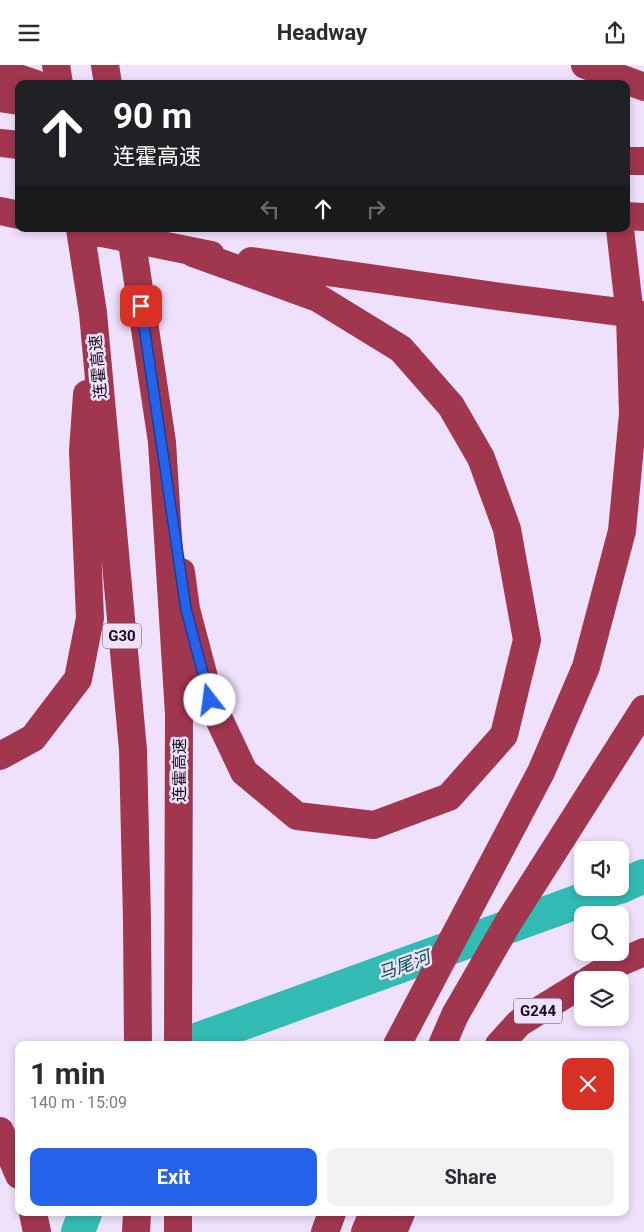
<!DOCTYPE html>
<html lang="en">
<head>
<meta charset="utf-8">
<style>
	body { margin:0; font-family:Roboto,"Noto Sans SC",sans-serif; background:#f2f2f3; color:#2b2b33; height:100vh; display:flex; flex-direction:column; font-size:19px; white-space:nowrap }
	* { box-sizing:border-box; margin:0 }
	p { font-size:16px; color:#7c7c81 }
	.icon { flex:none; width:28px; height:28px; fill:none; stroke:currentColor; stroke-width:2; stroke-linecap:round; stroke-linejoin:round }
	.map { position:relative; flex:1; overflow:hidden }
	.panel { position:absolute; left:15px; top:976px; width:614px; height:175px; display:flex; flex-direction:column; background:#fff; border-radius:10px; box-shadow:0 2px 8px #0003 }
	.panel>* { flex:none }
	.top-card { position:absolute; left:15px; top:15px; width:615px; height:152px; border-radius:10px; box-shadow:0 2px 8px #0003; background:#202124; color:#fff; overflow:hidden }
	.controls { position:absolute; left:574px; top:776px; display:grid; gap:10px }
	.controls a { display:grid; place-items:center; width:55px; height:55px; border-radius:10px; background:#fff; box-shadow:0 2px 8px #0003; font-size:25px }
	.pin { position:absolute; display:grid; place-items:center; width:42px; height:42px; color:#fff; margin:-21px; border-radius:10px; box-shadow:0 2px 8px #0006 }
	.me { position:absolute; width:55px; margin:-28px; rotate:345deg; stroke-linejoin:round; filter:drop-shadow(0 0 4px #0008) }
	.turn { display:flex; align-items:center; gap:18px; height:105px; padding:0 15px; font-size:22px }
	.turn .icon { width:65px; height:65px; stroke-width:2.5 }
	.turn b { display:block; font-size:35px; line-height:42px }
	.lanes { display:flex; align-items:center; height:48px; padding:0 15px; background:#0003; justify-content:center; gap:25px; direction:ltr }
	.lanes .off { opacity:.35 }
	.round { display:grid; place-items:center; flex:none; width:52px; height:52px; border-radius:10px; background:#f2f2f3 }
	.head { display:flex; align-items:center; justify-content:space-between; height:85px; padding:0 15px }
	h1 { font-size:30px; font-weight:700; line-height:38px }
	.cta { display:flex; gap:10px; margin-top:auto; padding:10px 15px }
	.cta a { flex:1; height:58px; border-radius:10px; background:#2563eb; color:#fff; font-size:20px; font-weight:700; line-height:58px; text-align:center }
	.cta a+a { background:#f2f2f3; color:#2b2b33 }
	header { display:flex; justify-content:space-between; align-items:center; height:65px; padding:0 15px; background:#fff; font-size:22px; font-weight:700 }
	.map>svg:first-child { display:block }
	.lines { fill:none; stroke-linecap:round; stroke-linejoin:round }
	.river { stroke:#32bbb5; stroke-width:34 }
	.highway { stroke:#a1364f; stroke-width:28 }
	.highway-bridge { stroke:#a1364f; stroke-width:28 }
	.route-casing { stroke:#184099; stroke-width:12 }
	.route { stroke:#2563eb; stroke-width:9 }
	.labels { text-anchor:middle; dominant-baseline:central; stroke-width:5; stroke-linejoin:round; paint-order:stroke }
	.shield { fill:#efe0fc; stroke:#564d5e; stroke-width:1 }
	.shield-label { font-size:15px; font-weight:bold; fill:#150e1a }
	.street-label { font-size:16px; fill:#150e1a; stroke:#efe0fc }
	.water-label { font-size:18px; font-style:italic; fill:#055552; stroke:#efe0fc }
</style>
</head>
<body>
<header><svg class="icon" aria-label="menu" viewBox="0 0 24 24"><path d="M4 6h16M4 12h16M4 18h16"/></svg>Headway<svg class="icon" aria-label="share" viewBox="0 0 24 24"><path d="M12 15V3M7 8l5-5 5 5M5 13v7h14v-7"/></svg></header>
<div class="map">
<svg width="644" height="1167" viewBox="0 0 644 1167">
	<rect width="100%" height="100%" fill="#efe0fc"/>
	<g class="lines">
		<!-- river -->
		<path class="river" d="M620,822L644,811
			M193,980L199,974L618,822
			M78,1167L85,1148"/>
		<!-- highway -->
		<path class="highway" d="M56,0L59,19
			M105,0L108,19
			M585,0L644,22
			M0,7L36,19
			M0,33L19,36
			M0,78L19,80
			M626,96H644
			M0,146L19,150
			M626,151L644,152
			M80,164L93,248L133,685L137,855L138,980
			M82,164L211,190
			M251,196L502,232L644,250
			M181,507L186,544L210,635L244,707L297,751L374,760L449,732L504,670L527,575L507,464L481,393L451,341L401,284L318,233L193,188
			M0,691L33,673L78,614L90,553L83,386L87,329
			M589,915L612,901L644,887
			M442,980L455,950L508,858L644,644
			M499,980L519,958L582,919
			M0,1066L19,1110
			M33,1148L37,1167
			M136,1167L137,1148
			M178,1167V1148
			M325,1167L332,1148
			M365,1167L373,1148
			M393,1167L401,1148"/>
		<!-- highway-bridge -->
		<path class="highway-bridge" d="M130,164L162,377L179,649L178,980
			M397,980L541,707L586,602L622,466L633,349L630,251L620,164"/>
	</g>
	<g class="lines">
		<defs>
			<path id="route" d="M141,241L186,544L210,635"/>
		</defs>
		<!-- route casing -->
		<use href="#route" class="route-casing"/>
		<!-- route -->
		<use href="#route" class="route"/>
	</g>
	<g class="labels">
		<!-- shield labels -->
		<g class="shield">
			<rect x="103" y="558.5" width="38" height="25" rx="4"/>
			<rect x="514" y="933.5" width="48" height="25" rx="4"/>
		</g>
		<g class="shield-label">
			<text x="122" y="571">G30</text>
			<text x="538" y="946">G244</text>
		</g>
		<!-- street labels -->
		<g class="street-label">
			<text transform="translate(98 302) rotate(-95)">连霍高速</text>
			<text transform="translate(179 705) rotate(-90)">连霍高速</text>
		</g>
		<!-- water labels -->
		<g class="water-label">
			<text transform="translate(404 900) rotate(-20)">马尾河</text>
		</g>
	</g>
</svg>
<div class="controls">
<a><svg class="icon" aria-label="sound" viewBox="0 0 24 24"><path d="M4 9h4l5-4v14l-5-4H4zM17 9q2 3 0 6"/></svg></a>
<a><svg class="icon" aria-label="search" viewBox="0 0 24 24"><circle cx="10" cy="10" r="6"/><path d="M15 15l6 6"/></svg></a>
<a><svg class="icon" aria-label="layers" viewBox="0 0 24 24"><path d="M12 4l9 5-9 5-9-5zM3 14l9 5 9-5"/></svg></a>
</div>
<div class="pin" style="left:141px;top:241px;background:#d93025"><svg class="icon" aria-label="arrive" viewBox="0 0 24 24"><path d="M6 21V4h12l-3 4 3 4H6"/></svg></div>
<svg class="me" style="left:210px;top:635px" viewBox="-20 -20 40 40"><circle r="19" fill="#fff"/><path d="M0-13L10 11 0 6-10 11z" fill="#2563eb"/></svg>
<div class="top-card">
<div class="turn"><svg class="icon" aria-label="ahead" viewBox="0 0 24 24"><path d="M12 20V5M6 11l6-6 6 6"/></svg><div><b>90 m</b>连霍高速</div></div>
<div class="lanes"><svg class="icon off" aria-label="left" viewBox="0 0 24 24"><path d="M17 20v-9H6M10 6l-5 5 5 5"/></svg><svg class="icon" aria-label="ahead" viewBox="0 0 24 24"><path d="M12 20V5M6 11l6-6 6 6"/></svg><svg class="icon off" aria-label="right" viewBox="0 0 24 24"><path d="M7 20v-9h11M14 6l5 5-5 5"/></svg></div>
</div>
<section class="panel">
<div class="head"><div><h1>1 min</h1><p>140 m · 15:09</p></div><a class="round" style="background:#d93025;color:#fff"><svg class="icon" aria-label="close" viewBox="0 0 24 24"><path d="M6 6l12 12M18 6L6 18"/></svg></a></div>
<div class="cta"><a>Exit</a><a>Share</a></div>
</section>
</div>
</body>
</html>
